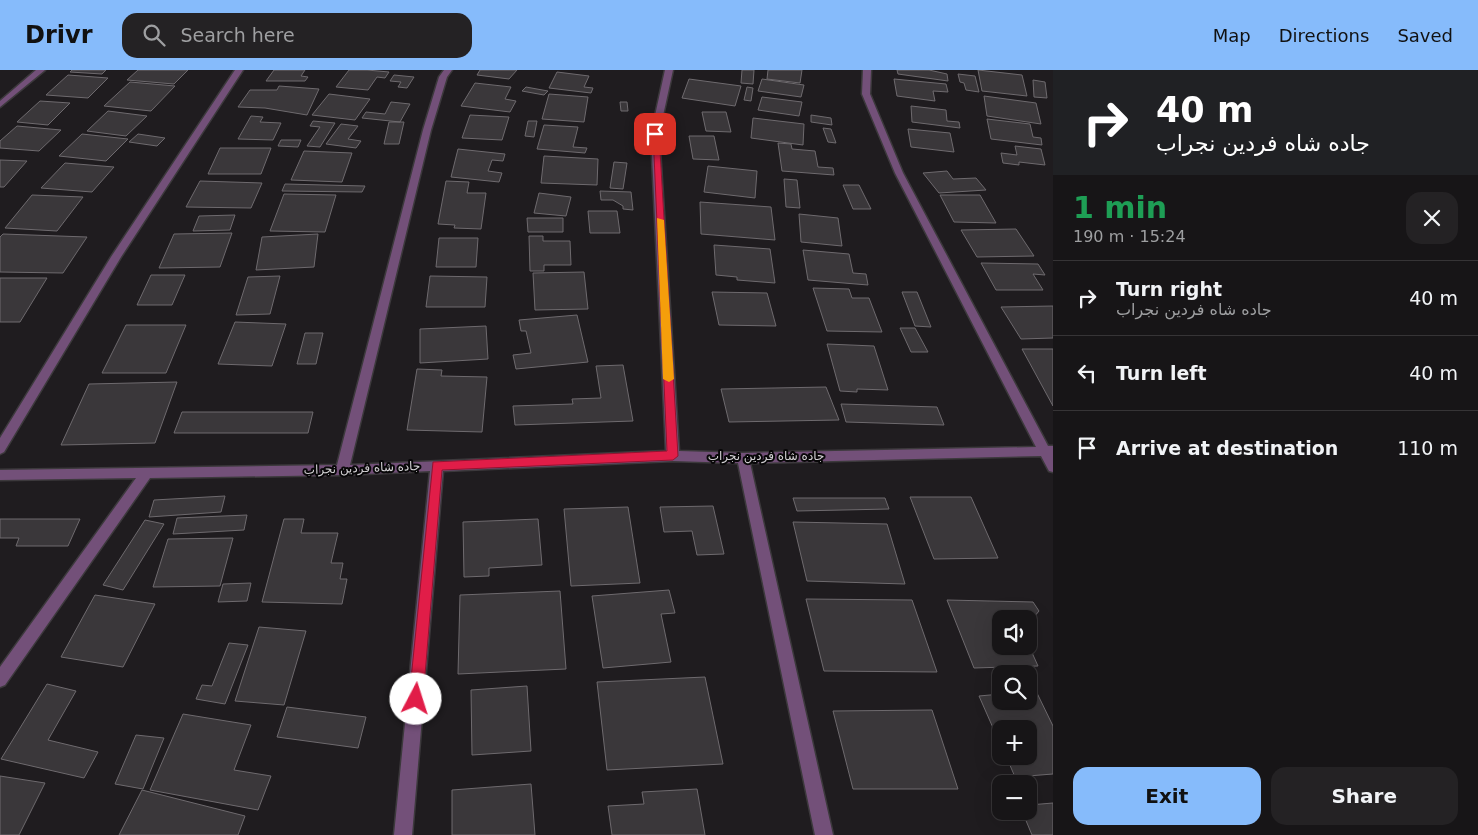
<!DOCTYPE html>
<html lang="en">
<head>
<meta charset="utf-8">
<style>
	body { margin:0; font-family:"DejaVu Sans","Noto Naskh Arabic",sans-serif; background:#242224; color:#f1f3f6; height:100vh; display:flex; flex-direction:column; font-size:19px; white-space:nowrap }
	* { box-sizing:border-box; margin:0 }
	p { font-size:16px; color:#9e9fa1 }
	.icon { flex:none; width:28px; height:28px; fill:none; stroke:currentColor; stroke-width:2; stroke-linecap:round; stroke-linejoin:round }
	.map { position:relative; flex:1; overflow:hidden }
	.sheet { display:flex; flex-direction:column; background:#171517; width:425px }
	.sheet>* { flex:none }
	.hud { background:#202124; color:#fff; overflow:hidden }
	.controls { position:absolute; left:992px; top:540px; display:grid; gap:10px }
	.controls a { display:grid; place-items:center; width:45px; height:45px; border-radius:10px; background:#171517; box-shadow:0 5px 20px #0002,0 0 0 1px #363436; font-size:25px }
	.pin { position:absolute; display:grid; place-items:center; width:42px; height:42px; color:#fff; margin:-21px; border-radius:10px; box-shadow:0 2px 8px #0006 }
	.me { position:absolute; width:55px; margin:-28px; rotate:5deg; stroke-linejoin:round; filter:drop-shadow(0 0 4px #0008) }
	.turn { display:flex; align-items:center; gap:18px; height:105px; padding:0 20px; font-size:22px }
	.turn .icon { width:65px; height:65px; stroke-width:2.5 }
	.turn b { display:block; font-size:35px; line-height:42px }
	.round { display:grid; place-items:center; flex:none; width:52px; height:52px; border-radius:15px; background:#242224 }
	.overview { display:flex; align-items:center; justify-content:space-between; height:85px; padding:0 20px }
	h1 { font-size:30px; font-weight:700; line-height:38px; color:#1e9e55 }
	.primary-button { display:flex; gap:10px; margin-top:auto; padding:10px 20px }
	.primary-button a { flex:1; height:58px; border-radius:15px; background:#86bbfb; color:#111; font-size:20px; font-weight:700; line-height:58px; text-align:center }
	.primary-button a+a { background:#242224; color:#f1f3f6 }
	ul { padding:0; list-style:none }
	li { display:flex; align-items:center; gap:15px; height:75px; padding:0 20px; border-top:1px solid #363436 }
	li div { flex:1 }
	li b { display:block; font-size:19px }
	li em { font-style:normal }
	header { display:flex; align-items:center; gap:30px; box-sizing:border-box; height:70px; padding:0 25px; background:#86bbfb; color:#111 }
	header strong { font-size:24px }
	nav { display:flex; gap:28px; margin-inline-start:auto; font-size:18px }
	.search { width:350px; height:45px; background:#242224; display:flex; align-items:center; gap:12px; box-sizing:border-box; padding:0 18px; border-radius:15px; color:#9e9fa1; font-size:19px }
	main { display:flex; flex:1; min-height:0 }
	.map>svg:first-child { display:block }
	.building { fill:#3a373a; stroke:#6e6a6e }
	.lines { fill:none; stroke-linecap:round; stroke-linejoin:round }
	.minor-casing { stroke:#3c393c; stroke-width:3 }
	.minor { fill:#735079; fill-rule:evenodd }
	.route { fill:#e11d48; stroke:#92132f }
	.slow { fill:#f59e0b }
	.labels { text-anchor:middle; dominant-baseline:central; stroke-width:4; stroke-linejoin:round; paint-order:stroke }
	.street-label { font-size:12px; fill:#d2d0d3; stroke:#080708 }
</style>
</head>
<body>
<header>
<strong>Drivr</strong>
<div class="search"><svg class="icon" aria-label="search" viewBox="0 0 24 24"><circle cx="10" cy="10" r="6"/><path d="M15 15l6 6"/></svg>Search here</div>
<nav><a>Map</a><a>Directions</a><a>Saved</a></nav>
</header>
<main>
<div class="map">
<svg width="1053" height="765" viewBox="0 0 1053 765">
	<rect width="100%" height="100%" fill="#1f1c1f"/>
	<!-- building -->
	<path class="building" d="M72,0H106L102,4L70,2Z
		M138,0H188L174,14L127,10Z
		M274,0H305L301,6L308,7L305,11H266Z
		M349,0H367L389,2L385,8L377,7L368,20L336,17Z
		M480,0H517L509,9L477,5Z
		M742,0H754L753,14L741,13Z
		M768,0H802L800,13L767,9Z
		M897,0H929L947,4L948,11L898,4Z
		M978,0L1022,5L1027,26L982,21Z
		M557,2L589,6L584,17L593,18L591,23L549,18Z
		M958,4L975,6L979,22L966,20L964,13L960,12Z
		M68,5L108,8L88,28L46,25Z
		M394,5L414,7L407,18L398,17L401,12L390,11Z
		M689,9L741,16L735,36L682,28Z
		M762,9L804,15L801,27L758,21Z
		M894,9L946,14L948,22L933,21L935,31L897,26Z
		M1033,10L1045,12L1047,28L1034,27Z
		M130,12L175,16L151,41L104,36Z
		M475,13L511,17L505,29L516,31L510,42L461,36Z
		M279,16L319,19L307,45L265,38L238,37L250,20H277Z
		M526,17L548,21L544,25L522,21Z
		M747,17L753,18L751,31L744,30Z
		M329,24L370,29L355,50L312,45Z
		M549,24L588,27L584,52L542,49Z
		M984,26L1036,33L1041,54L987,46Z
		M762,27L802,32L799,46L758,40Z
		M40,31L70,33L48,55L17,52Z
		M391,32L410,34L400,52L362,48L366,42L385,44Z
		M620,32H627L628,41H621Z
		M911,36L946,40L947,51L959,52L960,58L912,52Z
		M108,41L147,46L126,66L87,61Z
		M702,42H726L731,62L706,61Z
		M470,45L509,47L502,70L462,68Z
		M811,45L831,48L832,55L811,52Z
		M251,46L263,47L260,52L281,53L273,70L238,69Z
		M753,48L804,54L803,75L751,68Z
		M987,49L1030,54L1033,67L1041,68L1042,75L991,69Z
		M313,51L335,53L320,77L307,76L320,57L310,56Z
		M528,51H537L534,67L525,66Z
		M389,52H404L399,74H384Z
		M341,54L358,56L348,69L361,71L356,78L326,74Z
		M544,55L578,57L573,77L587,78L585,83L537,79Z
		M17,56L61,60L39,81L0,78V71Z
		M823,58L831,59L836,73L828,72Z
		M908,59L950,63L954,82L911,77Z
		M82,64L128,69L106,91L59,86Z
		M138,64L165,68L157,76L129,72Z
		M689,66H714L719,90L693,89Z
		M281,70H301L298,77L278,76Z
		M778,73L791,74L792,79L815,81L818,97L833,98L834,105L782,101Z
		M1015,76L1041,79L1045,95L1019,92V95L1003,93L1001,83L1017,85Z
		M220,78H271L261,104H208Z
		M458,79L505,84L503,91L492,90L488,101L502,103L499,112L451,107Z
		M304,81L352,83L342,112L291,110Z
		M544,86L598,89L597,115L541,113Z
		M0,90L27,91L4,117H0Z
		M614,92L627,93L623,119L610,118Z
		M65,93L114,97L92,122L41,118Z
		M708,96L757,101L755,128L704,122Z
		M947,101L953,109L976,108L986,120L939,123L923,103Z
		M784,109L797,110L800,138L786,137Z
		M200,111L262,113L251,138L186,137Z
		M446,111L469,112L467,123H486L481,159L454,158L455,155L438,154Z
		M285,114L365,116L362,122L282,121Z
		M843,115H859L871,139H853Z
		M600,121L631,122L633,140L623,139V136L613,130H601Z
		M539,123L571,127L566,146L534,143Z
		M284,124L336,125L325,162L270,161Z
		M32,125L83,127L57,161L5,158Z
		M940,125H980L996,153L954,152Z
		M700,132L771,137L775,170L701,164Z
		M588,141H617L620,163H590Z
		M799,144L838,148L842,176L801,172Z
		M235,145L230,160L193,161L199,146Z
		M527,148H563V162H528Z
		M1016,159L1034,186L977,187L961,160Z
		M232,163L220,197L159,198L174,164Z
		M3,164L87,167L63,203L0,202V167Z
		M318,164L314,197L256,200L262,167Z
		M529,166H543V171H570L571,195H544V201H530Z
		M439,168H478L476,197H436Z
		M714,175L770,179L775,213L737,210V207L716,205Z
		M803,180L849,184L853,203L866,204L868,215L808,210Z
		M981,193L1038,194L1045,205L1033,204L1043,220H996Z
		M584,202L588,239L535,240L533,203Z
		M151,205H185L172,235H137Z
		M280,206L270,244L236,245L248,207Z
		M430,206L487,207L485,237H426Z
		M0,208H47L20,252H0Z
		M813,218L849,219L852,228H869L882,262L827,261Z
		M712,222L767,223L776,256L719,255Z
		M902,222H917L931,257L915,256Z
		M1053,236V268L1021,269L1001,237Z
		M577,245L588,292L516,299L513,285L531,283L526,261H521L519,250Z
		M235,252L286,254L272,296L218,294Z
		M126,255H186L166,303H102Z
		M486,256L488,289L420,293V259Z
		M900,258H915L928,282H911Z
		M305,263H323L316,294H297Z
		M827,274L874,276L888,320L857,319V322L840,321Z
		M1022,279H1053V336Z
		M623,295L633,351L515,355L513,336L573,334L572,329L601,328L596,296Z
		M417,299L442,300L441,306L487,307L482,362L407,360Z
		M177,312L155,373L61,375L89,314Z
		M826,317L839,350L729,352L721,319Z
		M841,334L937,337L944,355L846,352Z
		M182,342H313L308,363H174Z
		M225,426L221,442L149,447L154,430Z
		M910,427H971L998,488L934,489Z
		M793,428H885L889,439L797,441Z
		M713,436L724,484L697,485L692,461L664,462L660,437Z
		M628,437L640,513L571,516L564,439Z
		M247,445L244,460L173,464L177,448Z
		M0,449H80L68,476H16L19,468H0Z
		M284,449H304L301,463H338L331,493H343L340,509H347L342,534L262,532Z
		M538,449L542,495L489,498V506L464,507L463,452Z
		M145,450L164,454L123,520L103,515Z
		M793,452L887,454L905,514L807,511Z
		M233,468L220,516L153,517L168,469Z
		M251,513L247,531L218,532L223,514Z
		M669,520L675,543L661,544L671,592L603,598L592,526Z
		M560,521L566,599L458,604L460,525Z
		M95,525L155,534L123,597L61,587Z
		M806,529L912,530L937,602L824,601Z
		M947,530L1033,532L1039,541L1029,553V549H1001V576H1029L1038,596L974,598Z
		M259,557L306,561L284,635L235,631Z
		M229,573L248,575L225,634L196,629L202,615L212,616Z
		M705,607L723,694L607,700L597,612Z
		M47,614L76,621L48,670L98,682L84,708L1,689Z
		M527,616L531,681L472,685L471,620Z
		M1036,621L1053,656V704L1015,707L1006,686H1029V659H1001V676L979,626L1001,624V631H1029V622Z
		M287,637L366,647L358,678L277,667Z
		M932,640L958,719H853L833,641Z
		M183,644L251,655L234,700L271,706L258,740L150,720Z
		M136,665L164,668L143,719L115,714Z
		M0,706L45,713L19,765H0Z
		M531,714L535,765H452V720Z
		M697,719L705,765H612L608,736L644,734L642,722Z
		M142,720L245,746L238,765H119Z
		M1053,733V765H1032L1022,741H1029V735Z"/>
	<g class="lines">
		<defs>
			<path id="minor" d="M36,0H45L0,37V31Z
				M235,0H243L121,187L4,382L0,384V368L111,187Z
				M444,0H452L447,7L431,60L350,395L666,381L651,64L665,0H673L659,64L679,381L743,383L1036,377L895,103L862,24L863,0H871L870,24L903,103L1048,376H1053V402L1049,401L1041,386L750,393L833,765H815L738,393L673,391L443,401L412,765H394L430,401L342,405L150,408L5,615L0,617V597L136,408L0,410V400L337,395L423,60L439,7Z"/>
		</defs>
		<!-- minor casing -->
		<use href="#minor" class="minor-casing"/>
		<!-- minor -->
		<use href="#minor" class="minor"/>
	</g>
	<!-- route -->
	<path class="route" d="M653,62L659,64L678,386L673,390L442,400L423,629L421,634L416,636L411,634L409,629L433,392L667,381Z"/>
	<!-- slow -->
	<path class="slow" d="M657,148L664,150L674,309L669,312L663,309Z"/>
	<g class="labels">
		<!-- street labels -->
		<g class="street-label">
			<text x="766" y="386">جاده شاه فردین نجراب</text>
			<text transform="translate(362 398) rotate(-2)">جاده شاه فردین نجراب</text>
		</g>
	</g>
</svg>
<div class="controls">
<a><svg class="icon" aria-label="sound" viewBox="0 0 24 24"><path d="M4 9h4l5-4v14l-5-4H4zM17 9q2 3 0 6"/></svg></a>
<a><svg class="icon" aria-label="search" viewBox="0 0 24 24"><circle cx="10" cy="10" r="6"/><path d="M15 15l6 6"/></svg></a>
<a>+</a>
<a>−</a>
</div>
<div class="pin" style="left:655px;top:64px;background:#d93025"><svg class="icon" aria-label="arrive" viewBox="0 0 24 24"><path d="M6 21V4h12l-3 4 3 4H6"/></svg></div>
<svg class="me" style="left:416px;top:629px" viewBox="-20 -20 40 40"><circle r="19" fill="#fff"/><path d="M0-13L10 11 0 6-10 11z" fill="#e11d48"/></svg>
</div>
<section class="sheet">
<div class="hud">
<div class="turn"><svg class="icon" aria-label="right" viewBox="0 0 24 24"><path d="M7 20v-9h11M14 6l5 5-5 5"/></svg><div><b>40 m</b>جاده شاه فردین نجراب</div></div>
</div>
<div class="overview"><div><h1>1 min</h1><p>190 m · 15:24</p></div><a class="round"><svg class="icon" aria-label="close" viewBox="0 0 24 24"><path d="M6 6l12 12M18 6L6 18"/></svg></a></div>
<ul>
<li><svg class="icon" aria-label="right" viewBox="0 0 24 24"><path d="M7 20v-9h11M14 6l5 5-5 5"/></svg><div><b>Turn right</b><p>جاده شاه فردین نجراب</p></div><em>40 m</em></li>
<li><svg class="icon" aria-label="left" viewBox="0 0 24 24"><path d="M17 20v-9H6M10 6l-5 5 5 5"/></svg><div><b>Turn left</b></div><em>40 m</em></li>
<li><svg class="icon" aria-label="arrive" viewBox="0 0 24 24"><path d="M6 21V4h12l-3 4 3 4H6"/></svg><div><b>Arrive at destination</b></div><em>110 m</em></li>
</ul>
<div class="primary-button"><a>Exit</a><a>Share</a></div>
</section>
</main>
</body>
</html>
